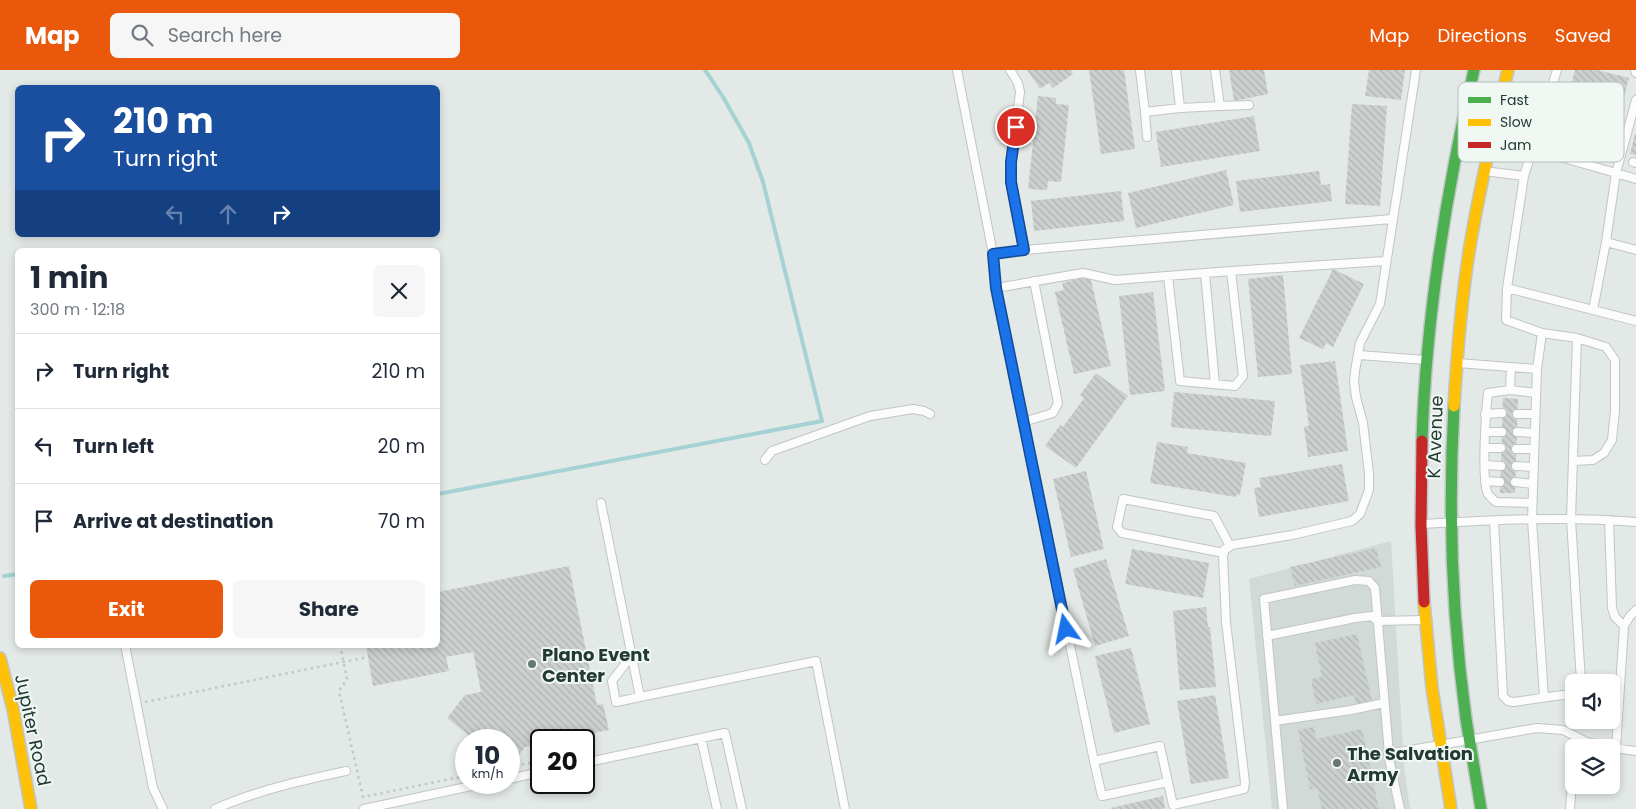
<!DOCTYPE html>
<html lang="en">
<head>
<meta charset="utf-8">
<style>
	body { margin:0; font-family:Poppins,sans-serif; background:#f6f6f7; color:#1f2937; height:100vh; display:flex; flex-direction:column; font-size:19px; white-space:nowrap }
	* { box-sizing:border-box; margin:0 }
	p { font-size:16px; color:#747a83 }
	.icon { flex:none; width:28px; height:28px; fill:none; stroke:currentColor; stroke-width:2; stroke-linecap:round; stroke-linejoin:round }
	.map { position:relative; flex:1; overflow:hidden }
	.panel { position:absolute; left:15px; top:178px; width:425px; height:400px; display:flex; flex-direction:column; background:#fff; border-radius:8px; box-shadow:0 2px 8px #0003 }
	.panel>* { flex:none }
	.guide { position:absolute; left:15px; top:15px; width:425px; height:152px; border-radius:8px; box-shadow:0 2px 8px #0003; background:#1a4fa0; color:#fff; overflow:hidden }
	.fabs { position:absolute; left:1565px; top:604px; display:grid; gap:10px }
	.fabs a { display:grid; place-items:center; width:55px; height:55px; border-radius:8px; background:#fff; box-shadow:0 2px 8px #0003; font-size:25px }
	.speed { position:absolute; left:455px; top:659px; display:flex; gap:10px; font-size:25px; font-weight:700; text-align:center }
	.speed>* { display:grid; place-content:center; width:65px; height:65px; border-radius:50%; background:#fff; box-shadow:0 2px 8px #0003; line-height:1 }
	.speed small { font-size:12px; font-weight:400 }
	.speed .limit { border:2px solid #111; border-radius:8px; background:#fff; color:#111 }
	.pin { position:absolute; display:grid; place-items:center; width:42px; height:42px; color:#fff; margin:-21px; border:2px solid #fff; border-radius:50%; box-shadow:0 1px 5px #0007 }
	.me { position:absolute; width:55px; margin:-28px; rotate:348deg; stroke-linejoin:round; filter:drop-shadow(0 0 4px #0008) }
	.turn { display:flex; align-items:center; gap:18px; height:105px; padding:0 15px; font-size:22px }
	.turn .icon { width:65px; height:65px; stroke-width:2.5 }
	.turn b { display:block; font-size:35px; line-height:42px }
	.lanes { display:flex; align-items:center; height:48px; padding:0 15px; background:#0003; justify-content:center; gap:25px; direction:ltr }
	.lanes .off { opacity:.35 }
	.round { display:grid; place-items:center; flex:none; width:52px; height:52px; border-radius:8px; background:#f6f6f7 }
	.head { display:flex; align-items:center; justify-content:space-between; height:85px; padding:0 15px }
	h1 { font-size:30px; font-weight:700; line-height:38px }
	.primary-button { display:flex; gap:10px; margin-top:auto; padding:10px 15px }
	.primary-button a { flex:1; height:58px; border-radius:8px; background:#ea580c; color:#fff; font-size:20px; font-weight:700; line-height:58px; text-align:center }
	.primary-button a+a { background:#f6f6f7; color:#1f2937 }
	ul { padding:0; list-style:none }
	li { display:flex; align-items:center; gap:15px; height:75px; padding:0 15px; border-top:1px solid #e0e1e3 }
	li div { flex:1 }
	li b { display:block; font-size:19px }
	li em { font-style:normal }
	header { display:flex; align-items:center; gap:30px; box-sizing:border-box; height:70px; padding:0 25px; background:#ea580c; color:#fff }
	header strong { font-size:24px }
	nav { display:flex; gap:28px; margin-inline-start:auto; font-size:18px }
	.search { width:350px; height:45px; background:#f6f6f7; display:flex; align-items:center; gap:12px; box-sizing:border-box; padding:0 18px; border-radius:8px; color:#747a83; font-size:19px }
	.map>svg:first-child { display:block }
	.built { fill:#d1dad6 }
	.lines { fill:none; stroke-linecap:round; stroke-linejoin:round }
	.stream { stroke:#a5d2d5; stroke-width:4 }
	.building { fill:url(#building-back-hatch) }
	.lane-casing { stroke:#c0c6c3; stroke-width:10 }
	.fast-casing { stroke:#bfc6c3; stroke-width:14 }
	.slow-casing { stroke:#bfc6c3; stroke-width:14 }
	.jam-casing { stroke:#bfc6c3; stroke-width:14 }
	.path { stroke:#c0c9c4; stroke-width:2.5; stroke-dasharray:2.5 4; stroke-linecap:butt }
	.lane { stroke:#fbfcfb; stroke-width:8 }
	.fast { stroke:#4caf50; stroke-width:11 }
	.slow { stroke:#ffc107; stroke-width:11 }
	.jam { stroke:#c62828; stroke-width:11 }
	.route-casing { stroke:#114b97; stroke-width:12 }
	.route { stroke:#1a73e8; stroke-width:9 }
	.poi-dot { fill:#667871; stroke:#f1f8f4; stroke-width:2 }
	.labels { text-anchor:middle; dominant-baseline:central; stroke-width:4; stroke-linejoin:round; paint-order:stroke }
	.street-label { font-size:18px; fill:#223b32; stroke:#f1f8f4 }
	.poi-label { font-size:18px; font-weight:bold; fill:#223b32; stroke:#f1f8f4; text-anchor:start }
	.key { fill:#f1f8f4; stroke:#b3bfba; stroke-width:1 }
	.key-label { font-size:14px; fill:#223b32 }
</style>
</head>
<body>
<header>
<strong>Map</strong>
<div class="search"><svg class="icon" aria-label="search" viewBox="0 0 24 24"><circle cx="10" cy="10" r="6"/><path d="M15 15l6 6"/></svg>Search here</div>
<nav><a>Map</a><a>Directions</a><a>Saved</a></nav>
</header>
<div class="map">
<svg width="1636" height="739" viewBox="0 0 1636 739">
	<defs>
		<pattern id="building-back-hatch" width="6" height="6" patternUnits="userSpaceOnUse" patternTransform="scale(1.25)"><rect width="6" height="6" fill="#ccd1cf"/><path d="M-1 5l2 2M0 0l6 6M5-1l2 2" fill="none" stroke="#afb4b2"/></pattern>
	</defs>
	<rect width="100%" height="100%" fill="#e3e9e6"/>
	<!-- built -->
	<path class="built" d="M1391,471L1404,696L1410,739H1272L1249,509Z"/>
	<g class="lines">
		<!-- stream -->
		<path class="stream" d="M438,424L822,351L763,112L749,73L723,27L705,0
			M4,506L18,504"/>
	</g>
	<!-- building -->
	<path class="building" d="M1027,0H1071L1073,4L1053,18L1049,13L1040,19Z
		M1089,0H1124L1135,79L1101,84Z
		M1229,0H1264L1268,24L1234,31Z
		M1369,0H1405L1401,30L1365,26Z
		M1575,0H1597L1629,8L1610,79L1558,65Z
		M1038,26L1056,28V34L1069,35L1061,112L1048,111L1047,120L1028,119Z
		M1352,34L1387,36L1380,136L1345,134Z
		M1254,46L1260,81L1161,97L1156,62Z
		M1635,64H1636V85L1630,84Z
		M1226,100L1234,135L1136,158L1128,123Z
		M1319,101L1321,115L1330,114L1332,131L1240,142L1236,111Z
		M1121,121L1124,151L1034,161L1031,131Z
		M1333,199L1364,214L1333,277L1326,273L1323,279L1299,268Z
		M1283,205L1292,304L1258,307L1248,209Z
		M1090,206L1111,296L1074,304L1055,222L1064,220L1062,213Z
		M1153,222L1165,321L1130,325L1119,226Z
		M1335,291L1348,381L1308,387L1304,357L1309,356L1300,295Z
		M1096,303L1128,326L1076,398L1045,376L1060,355L1063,357L1084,328L1080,325Z
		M1174,322L1275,331L1271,366L1171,357Z
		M1503,328L1518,329L1515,423H1500Z
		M1157,372L1188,377L1187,383L1246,393L1240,425H1236V427L1150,413Z
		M1342,394L1349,431L1259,447L1254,418L1261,417L1259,408Z
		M1086,401L1104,479L1071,487L1053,409Z
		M1376,478L1381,497L1295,516L1290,497Z
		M1132,479L1209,493L1203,528L1125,514Z
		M1106,489L1129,566L1095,576L1073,499Z
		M569,496L597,635L603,634L609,660L557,670H541V673L525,677L513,694L509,691V670H474L447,648L465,625L481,622L473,582L446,587L449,601L373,616L366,575H438V522Z
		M1206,537L1208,557H1210L1216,617L1180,620L1173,541Z
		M1357,564L1372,631L1356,635L1354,625L1316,634L1311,609L1322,607L1315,573Z
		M1131,578L1150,654L1114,663L1095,586Z
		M1215,625L1229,708L1191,714L1177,631Z
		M1314,657L1316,669L1362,659L1379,739H1322L1317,718L1310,719L1298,660Z
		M1163,726L1165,739H1111V738Z"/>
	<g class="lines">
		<defs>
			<path id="lane" d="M957,0L993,184L996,218L1094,691L1160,676L1173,735L1244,719L1245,712L1226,552L1223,486L1224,480L1232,475L1292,465L1352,451L1360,444L1369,420V404L1363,353L1356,327L1354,312L1355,301L1360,273L1380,234L1416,0
				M1010,0L1018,13L1020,22L1011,92V112L1024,180
				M1140,0L1145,42L1180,38
				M1176,0L1180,38L1220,36L1215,0
				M1635,0L1636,3
				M1220,36L1249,35
				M1145,42L1147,67
				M1532,79L1616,103L1636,30
				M1633,92L1636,93
				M1484,101L1524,106L1557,0
				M1524,106L1507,218L1636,251
				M1606,172L1636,180
				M993,184L1024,180L1392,149
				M1205,203L1215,314
				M1168,206L1180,311L1235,316L1243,306L1231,201
				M996,218L1083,203L1115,210L1231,201L1385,191
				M1507,218L1506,250L1542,263
				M1593,240L1606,172L1616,103L1636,109
				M1359,285L1425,290
				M1458,293L1537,299L1532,450L1544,627
				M1537,299L1542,263L1577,268L1571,449L1581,612
				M1510,320L1511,297
				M1485,344L1502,343
				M1517,344H1535
				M1023,352L1053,343L1058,333L1034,211
				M1485,362H1502
				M1517,362L1535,363
				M1485,378H1501
				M1516,379H1534
				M765,390L772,381L870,346L913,339L924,341L930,344
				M1574,391L1593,390L1604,383L1612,370L1615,341V290L1606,277L1577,268
				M1485,395L1501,396
				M1516,396L1533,397
				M1485,411L1500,412
				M1515,412L1533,414
				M601,433L640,627L816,591L845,739
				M1532,433L1496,432C1494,430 1490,427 1488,424C1481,411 1486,340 1488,323L1510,320L1536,323
				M1609,450L1612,538L1615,547L1624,556L1616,678
				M1494,451L1503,626L1508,631L1514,632L1562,625L1574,626
				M1423,454C1494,450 1565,446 1636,452
				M1224,483L1122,463L1117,457L1123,429L1214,446L1230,476
				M1624,556L1630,546L1636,540
				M1267,566L1355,548L1372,546L1377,551L1424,550
				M125,575L153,718L163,739
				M632,585L612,611L616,632L640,627
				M1275,651L1351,640L1384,633
				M701,668L717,739
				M1574,678L1575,666
				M1613,678L1636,681
				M1094,691L1102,726L1168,712
				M584,693L725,663L742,739
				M509,709L541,702
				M215,739C258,720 300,711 346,701
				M364,739L490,712
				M1283,739L1264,529L1355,510L1369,511L1375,518L1389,684
				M1400,739L1388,684L1537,658L1563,660L1587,672L1610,678
				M1570,739L1574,685"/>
			<path id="fast" d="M1454,336C1448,440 1452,546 1466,649C1471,679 1476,709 1481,739
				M1422,371C1426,246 1446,122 1474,0"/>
			<path id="slow" d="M1454,336C1457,285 1461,233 1469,182C1479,120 1493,60 1508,0
				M1424,532L1432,618L1451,739
				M0,588L13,639L31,739"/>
			<path id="jam" d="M1422,371L1421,455L1424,532"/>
		</defs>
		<!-- lane casing -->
		<use href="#lane" class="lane-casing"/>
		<!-- fast casing -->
		<use href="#fast" class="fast-casing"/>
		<!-- slow casing -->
		<use href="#slow" class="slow-casing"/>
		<!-- jam casing -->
		<use href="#jam" class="jam-casing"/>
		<!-- path -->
		<path class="path" d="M340,575L347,609L339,621L363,727L465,706
			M145,632L368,587
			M509,697L541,691"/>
		<!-- lane -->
		<use href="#lane" class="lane"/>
		<!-- fast -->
		<use href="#fast" class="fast"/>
		<!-- slow -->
		<use href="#slow" class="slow"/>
		<!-- jam -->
		<use href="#jam" class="jam"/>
	</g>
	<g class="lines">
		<defs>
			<path id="route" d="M1016,57L1011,92V112L1024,180L993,184L996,218L1066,559"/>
		</defs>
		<!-- route casing -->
		<use href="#route" class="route-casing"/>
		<!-- route -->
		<use href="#route" class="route"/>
	</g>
	<!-- markers -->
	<g class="poi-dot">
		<circle cx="532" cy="594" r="5"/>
		<circle cx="1337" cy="693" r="5"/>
	</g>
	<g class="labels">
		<!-- street labels -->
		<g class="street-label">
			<text transform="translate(1435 367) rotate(-88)">K Avenue</text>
			<text transform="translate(33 660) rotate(78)">Jupiter Road</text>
		</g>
		<!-- poi labels -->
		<g class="poi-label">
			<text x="542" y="584">Plano Event<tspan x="542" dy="21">Center</tspan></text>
			<text x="1347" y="683">The Salvation<tspan x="1347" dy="21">Army</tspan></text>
		</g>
	</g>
	<!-- legend -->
	<rect x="1458" y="12" width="166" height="80" rx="8" class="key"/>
	<rect x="1468" y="27" width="23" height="6" fill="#4caf50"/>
	<rect x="1468" y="49" width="23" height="7" fill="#ffc107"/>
	<rect x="1468" y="72" width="23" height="6" fill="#c62828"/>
	<g class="key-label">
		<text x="1500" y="35">Fast</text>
		<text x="1500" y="57">Slow</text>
		<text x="1500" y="80">Jam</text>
	</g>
</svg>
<div class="fabs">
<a><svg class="icon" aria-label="sound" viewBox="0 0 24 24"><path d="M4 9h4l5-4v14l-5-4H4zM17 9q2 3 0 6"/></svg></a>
<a><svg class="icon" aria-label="layers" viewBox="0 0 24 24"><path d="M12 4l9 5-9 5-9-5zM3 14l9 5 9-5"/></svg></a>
</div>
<div class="speed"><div>10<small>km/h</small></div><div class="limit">20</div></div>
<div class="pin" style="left:1016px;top:57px;background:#d93025"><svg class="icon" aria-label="arrive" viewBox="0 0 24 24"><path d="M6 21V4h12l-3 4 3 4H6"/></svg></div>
<svg class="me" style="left:1066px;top:559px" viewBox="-20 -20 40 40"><path d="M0-17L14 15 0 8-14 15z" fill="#1a73e8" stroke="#fff" stroke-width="4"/></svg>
<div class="guide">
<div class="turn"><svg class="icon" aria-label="right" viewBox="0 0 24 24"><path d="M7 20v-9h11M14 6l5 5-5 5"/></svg><div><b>210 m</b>Turn right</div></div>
<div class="lanes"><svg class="icon off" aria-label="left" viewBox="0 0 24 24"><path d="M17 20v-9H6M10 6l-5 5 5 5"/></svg><svg class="icon off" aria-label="ahead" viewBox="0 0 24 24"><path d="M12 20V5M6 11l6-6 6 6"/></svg><svg class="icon" aria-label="right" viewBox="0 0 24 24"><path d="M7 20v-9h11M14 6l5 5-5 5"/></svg></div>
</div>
<section class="panel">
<div class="head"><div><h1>1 min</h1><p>300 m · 12:18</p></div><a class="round"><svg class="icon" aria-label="close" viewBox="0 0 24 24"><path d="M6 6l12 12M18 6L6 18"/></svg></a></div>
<ul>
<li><svg class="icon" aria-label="right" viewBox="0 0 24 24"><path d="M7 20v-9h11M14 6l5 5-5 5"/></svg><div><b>Turn right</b></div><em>210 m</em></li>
<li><svg class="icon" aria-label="left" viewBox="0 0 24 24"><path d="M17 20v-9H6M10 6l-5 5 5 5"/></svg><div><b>Turn left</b></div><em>20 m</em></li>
<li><svg class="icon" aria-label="arrive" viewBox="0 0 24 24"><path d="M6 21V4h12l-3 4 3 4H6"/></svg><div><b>Arrive at destination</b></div><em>70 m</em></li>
</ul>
<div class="primary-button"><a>Exit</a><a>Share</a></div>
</section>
</div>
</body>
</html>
